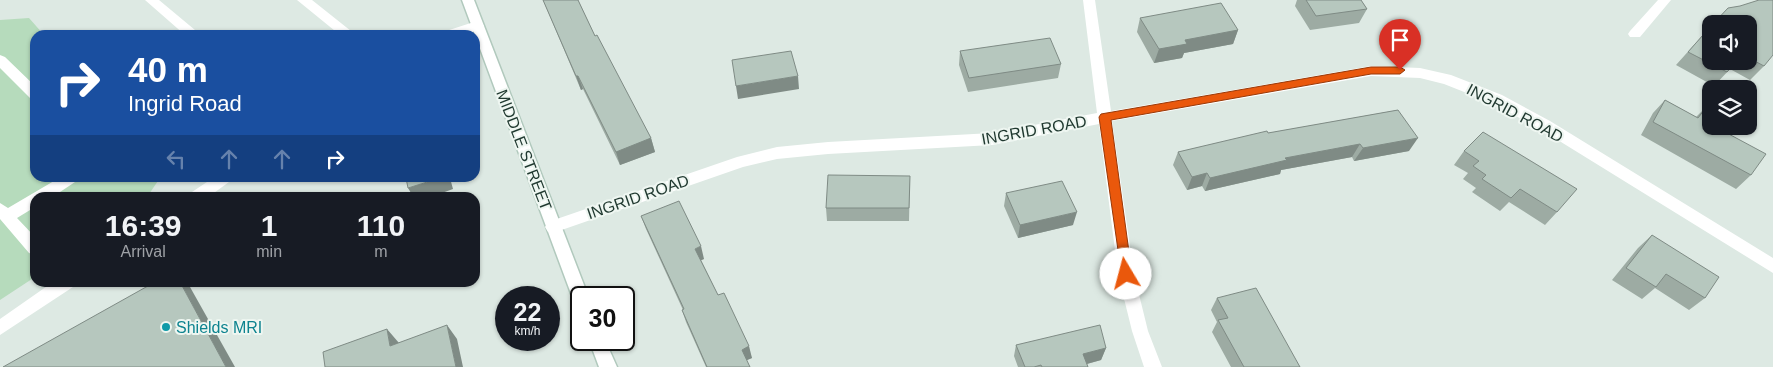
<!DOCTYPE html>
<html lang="en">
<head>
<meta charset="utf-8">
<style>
	body { margin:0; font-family:Arial,sans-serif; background:#242831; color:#f1f3f6; height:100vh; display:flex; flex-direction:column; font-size:19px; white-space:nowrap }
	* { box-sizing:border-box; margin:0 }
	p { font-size:16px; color:#9ea1a6 }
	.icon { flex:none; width:28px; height:28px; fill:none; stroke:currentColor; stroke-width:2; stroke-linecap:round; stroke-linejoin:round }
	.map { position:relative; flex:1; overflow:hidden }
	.side { position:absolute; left:30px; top:192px; width:450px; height:95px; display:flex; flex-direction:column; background:#171b24; border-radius:15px; box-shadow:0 1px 4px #0004 }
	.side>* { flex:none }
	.hud { position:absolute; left:30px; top:30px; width:450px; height:152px; border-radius:15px; box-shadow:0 1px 4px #0004; background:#1a4fa0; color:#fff; overflow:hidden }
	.buttons { position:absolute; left:1702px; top:15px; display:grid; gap:10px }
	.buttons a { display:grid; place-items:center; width:55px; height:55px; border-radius:10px; background:#171b24; box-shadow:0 1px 4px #0004; font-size:25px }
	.speed { position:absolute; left:495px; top:286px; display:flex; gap:10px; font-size:25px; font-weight:700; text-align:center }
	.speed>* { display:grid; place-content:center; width:65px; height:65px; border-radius:50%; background:#171b24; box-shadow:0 1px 4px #0004; line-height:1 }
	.speed small { font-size:12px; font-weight:400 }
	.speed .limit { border:2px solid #111; border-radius:8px; background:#fff; color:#111 }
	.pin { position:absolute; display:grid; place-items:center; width:42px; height:42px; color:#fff; margin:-51px -21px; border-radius:50% 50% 50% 0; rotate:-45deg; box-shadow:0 0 5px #0007 }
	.pin .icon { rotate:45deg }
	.me { position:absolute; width:55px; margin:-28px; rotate:352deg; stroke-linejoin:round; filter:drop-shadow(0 0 4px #0008) }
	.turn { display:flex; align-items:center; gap:18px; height:105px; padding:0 15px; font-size:22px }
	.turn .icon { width:65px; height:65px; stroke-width:2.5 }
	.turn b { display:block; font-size:35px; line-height:42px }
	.lanes { display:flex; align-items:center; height:48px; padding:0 15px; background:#0003; justify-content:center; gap:25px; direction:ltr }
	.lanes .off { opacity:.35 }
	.eta { display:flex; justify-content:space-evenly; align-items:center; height:85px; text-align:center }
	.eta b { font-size:30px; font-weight:700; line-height:35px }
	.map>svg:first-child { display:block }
	.green { fill:#b6dbbc }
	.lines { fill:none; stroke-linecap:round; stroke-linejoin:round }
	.secondary-casing { stroke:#b1c9bd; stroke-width:3 }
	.lane { fill:#fff; fill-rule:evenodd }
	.street { fill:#fff; fill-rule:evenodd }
	.secondary { fill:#fff; fill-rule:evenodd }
	.wall { fill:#9daba3 }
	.shaded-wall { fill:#7f8b85 }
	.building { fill:#b6c7be; stroke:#7f8b85 }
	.route { fill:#ea580c; stroke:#983908 }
	.culture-dot { fill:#0f9aa8; stroke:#eef6f1; stroke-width:2 }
	.labels { text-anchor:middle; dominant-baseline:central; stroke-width:4; stroke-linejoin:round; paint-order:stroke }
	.street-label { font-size:16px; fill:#1f382f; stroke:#eef6f1 }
	.culture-label { font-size:16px; fill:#0d838f; stroke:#eef6f1; text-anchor:start }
</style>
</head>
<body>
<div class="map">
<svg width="1773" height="367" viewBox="0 0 1773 367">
	<rect width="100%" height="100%" fill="#dde9e3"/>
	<!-- green -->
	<path class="green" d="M29,18L44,35H35V178H160L147,197L35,198V277L0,300V20Z"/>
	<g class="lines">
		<defs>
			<path id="secondary" d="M462,0H474L589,298H581V306L575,304L573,299Z
				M589,340H605L617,367H599Z"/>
		</defs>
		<!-- secondary casing -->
		<use href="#secondary" class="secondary-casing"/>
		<!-- lane -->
		<path class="lane" d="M145,0H159L201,35H185Z
			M297,0H312L356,35H340Z
			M0,55L5,57L35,86V99L30,98L0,68Z
			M59,178H77L75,182L51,198H35V207L17,218L35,237V255L29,253L0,219V203L8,208Z"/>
		<!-- street -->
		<path class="street" d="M1083,0H1095L1111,111L1371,66L1420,68L1451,75L1502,95L1550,121L1773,258V273L1540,129L1492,103L1444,84L1420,78L1371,76L1112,121L1134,274L1148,331L1162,367H1144L1132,331L1118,274L1099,124L992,145L828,154L777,159L743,167L553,233L548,232L545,227L548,222L737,157L777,147L828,142L992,133L1097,113Z
			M1658,0H1671L1640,37H1630L1628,34L1630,31Z
			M477,21L482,23L484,26L482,29L463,35H441L443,32Z
			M213,178H231L229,182L207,198H187L189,194Z
			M53,282H75L73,287L0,335V319Z"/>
		<!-- secondary -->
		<use href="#secondary" class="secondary"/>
	</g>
	<!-- wall -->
	<path class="wall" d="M543,0H578L595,36L651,138L655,152L620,165L583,89L581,90Z
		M1297,0H1361L1367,9L1359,23L1310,30L1295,6Z
		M1140,18L1238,30L1233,44L1184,53L1182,58L1154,63L1137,32Z
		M1749,24L1764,66L1750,80L1730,69L1714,86L1676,65L1711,26V61H1749Z
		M960,51L1061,64L1058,78L968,92L959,65Z
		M1665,100L1696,117L1708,105L1751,175L1736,189L1641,135L1653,113Z
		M1398,110L1409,151L1354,161L1352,157L1281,170L1280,174L1205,191L1202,186L1187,190L1173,165L1178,152L1268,133Z
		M1464,151L1557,212L1545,225L1509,202L1500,211L1472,192L1476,188L1463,179L1468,173L1454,165Z
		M910,176L909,221H827L826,208Z
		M1006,193L1073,225L1018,238L1004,206Z
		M641,216L704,259L701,260L718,295L752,358L746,360L750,367H706L686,322L682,310H683L646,229Z
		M1652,235L1705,298L1689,310L1655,288L1642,299L1612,280L1638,248Z
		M1217,298L1300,367H1231L1212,332L1217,322L1211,310Z
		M1016,345L1106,348L1101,360L1087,364L1088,367H1018L1014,356Z"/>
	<!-- shaded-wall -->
	<path class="shaded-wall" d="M1238,30L1233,44L1184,53L1182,58L1154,63L1159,49L1185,40Z
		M576,76H578L583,89L581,90Z
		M798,76L799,89L738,99L736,86Z
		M651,138L655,152L620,165L616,152Z
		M1418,138L1409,151L1354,161L1363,148Z
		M1360,144L1352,157L1281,170L1280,174L1205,191L1210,178L1285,158Z
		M1207,173L1202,186L1187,190L1192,177Z
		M440,178H450L453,189L428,198H414L408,188Z
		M1077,212L1073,225L1018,238L1020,225Z
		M701,246L704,259L699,261L695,249Z
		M180,282H185L190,287L235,367H226Z
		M447,325L457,339L463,367H456Z
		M387,329L399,343L390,346Z
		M749,346L752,358L745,361L742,350Z
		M1106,348L1101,360L1079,366L1083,354Z"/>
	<!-- building -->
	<path class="building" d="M543,0H578L595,36L597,35L651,138L616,152L578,76H576Z
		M1306,0H1361L1367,9L1316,16Z
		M1759,0H1773V55L1764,66L1749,58V24H1713L1728,8L1740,6Z
		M1221,3L1238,30L1185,40L1187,44L1159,49L1140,18Z
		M1711,26V61H1737L1727,72L1688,52Z
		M1050,38L1061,64L969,78L960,51Z
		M791,51L798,76L736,86L732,60Z
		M1665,100L1698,118L1708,105L1711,107V126H1729L1725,132L1766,154L1751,175L1653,122Z
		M1398,110L1418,138L1363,148L1360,144L1285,158L1287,160L1210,178L1207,173L1192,177L1178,152L1267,131L1268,133Z
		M1483,132L1577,189L1557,212L1520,189L1511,198L1482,179L1486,175L1473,166L1479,161L1464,151Z
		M828,175L910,176L909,208H826Z
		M406,178H440L408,188Z
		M1062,181L1077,212L1020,225L1006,193Z
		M679,201L701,246L695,249L718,295L724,293L749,346L742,350L750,367H707L682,310L684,309L641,216Z
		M1652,235L1719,277L1705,298L1666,274L1656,287L1626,268Z
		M155,282H180L226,367H3Z
		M1256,288L1300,367H1244L1218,320L1228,318L1217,298Z
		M447,325L456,367H325L323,352L387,329L390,346Z
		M1100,325L1106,348L1083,354L1088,367H1042L1041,365L1034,367H1025L1016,345Z"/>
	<!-- route -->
	<path class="route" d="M1371,67H1400L1405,70L1400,74H1371L1111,120L1132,274L1130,278L1126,279L1122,278L1099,117L1101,114Z"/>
	<!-- markers -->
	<circle class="culture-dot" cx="166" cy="327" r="5"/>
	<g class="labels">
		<!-- street labels -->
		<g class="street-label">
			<text transform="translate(1515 113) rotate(28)">INGRID ROAD</text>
			<text transform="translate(1034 130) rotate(-10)">INGRID ROAD</text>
			<text transform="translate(524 150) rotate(69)">MIDDLE STREET</text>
			<text transform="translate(638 197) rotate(-19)">INGRID ROAD</text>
		</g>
		<!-- culture labels -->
		<g class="culture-label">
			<text x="176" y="327">Shields MRI</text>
		</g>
	</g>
</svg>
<div class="buttons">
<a><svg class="icon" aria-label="sound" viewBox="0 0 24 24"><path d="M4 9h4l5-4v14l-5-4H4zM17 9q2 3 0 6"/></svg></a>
<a><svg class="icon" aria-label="layers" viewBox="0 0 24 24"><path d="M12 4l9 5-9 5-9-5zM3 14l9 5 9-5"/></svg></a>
</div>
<div class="speed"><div>22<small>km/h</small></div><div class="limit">30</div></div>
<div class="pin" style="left:1400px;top:70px;background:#d93025"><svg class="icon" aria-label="arrive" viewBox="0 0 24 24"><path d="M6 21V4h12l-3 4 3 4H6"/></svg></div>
<svg class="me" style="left:1126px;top:274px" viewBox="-20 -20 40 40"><circle r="19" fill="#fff"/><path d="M0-13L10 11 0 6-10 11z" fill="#ea580c"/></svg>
<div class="hud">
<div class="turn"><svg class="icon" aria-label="right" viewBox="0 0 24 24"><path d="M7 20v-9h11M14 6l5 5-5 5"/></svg><div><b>40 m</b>Ingrid Road</div></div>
<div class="lanes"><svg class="icon off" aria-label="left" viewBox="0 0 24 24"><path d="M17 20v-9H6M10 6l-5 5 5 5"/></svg><svg class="icon off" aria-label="ahead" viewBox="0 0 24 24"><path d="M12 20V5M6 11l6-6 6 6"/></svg><svg class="icon off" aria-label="ahead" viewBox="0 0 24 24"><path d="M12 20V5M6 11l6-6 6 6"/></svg><svg class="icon" aria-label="right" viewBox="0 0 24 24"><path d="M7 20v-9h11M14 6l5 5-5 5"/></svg></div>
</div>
<section class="side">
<div class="eta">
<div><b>16:39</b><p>Arrival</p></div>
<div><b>1</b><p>min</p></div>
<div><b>110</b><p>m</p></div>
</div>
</section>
</div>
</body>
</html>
